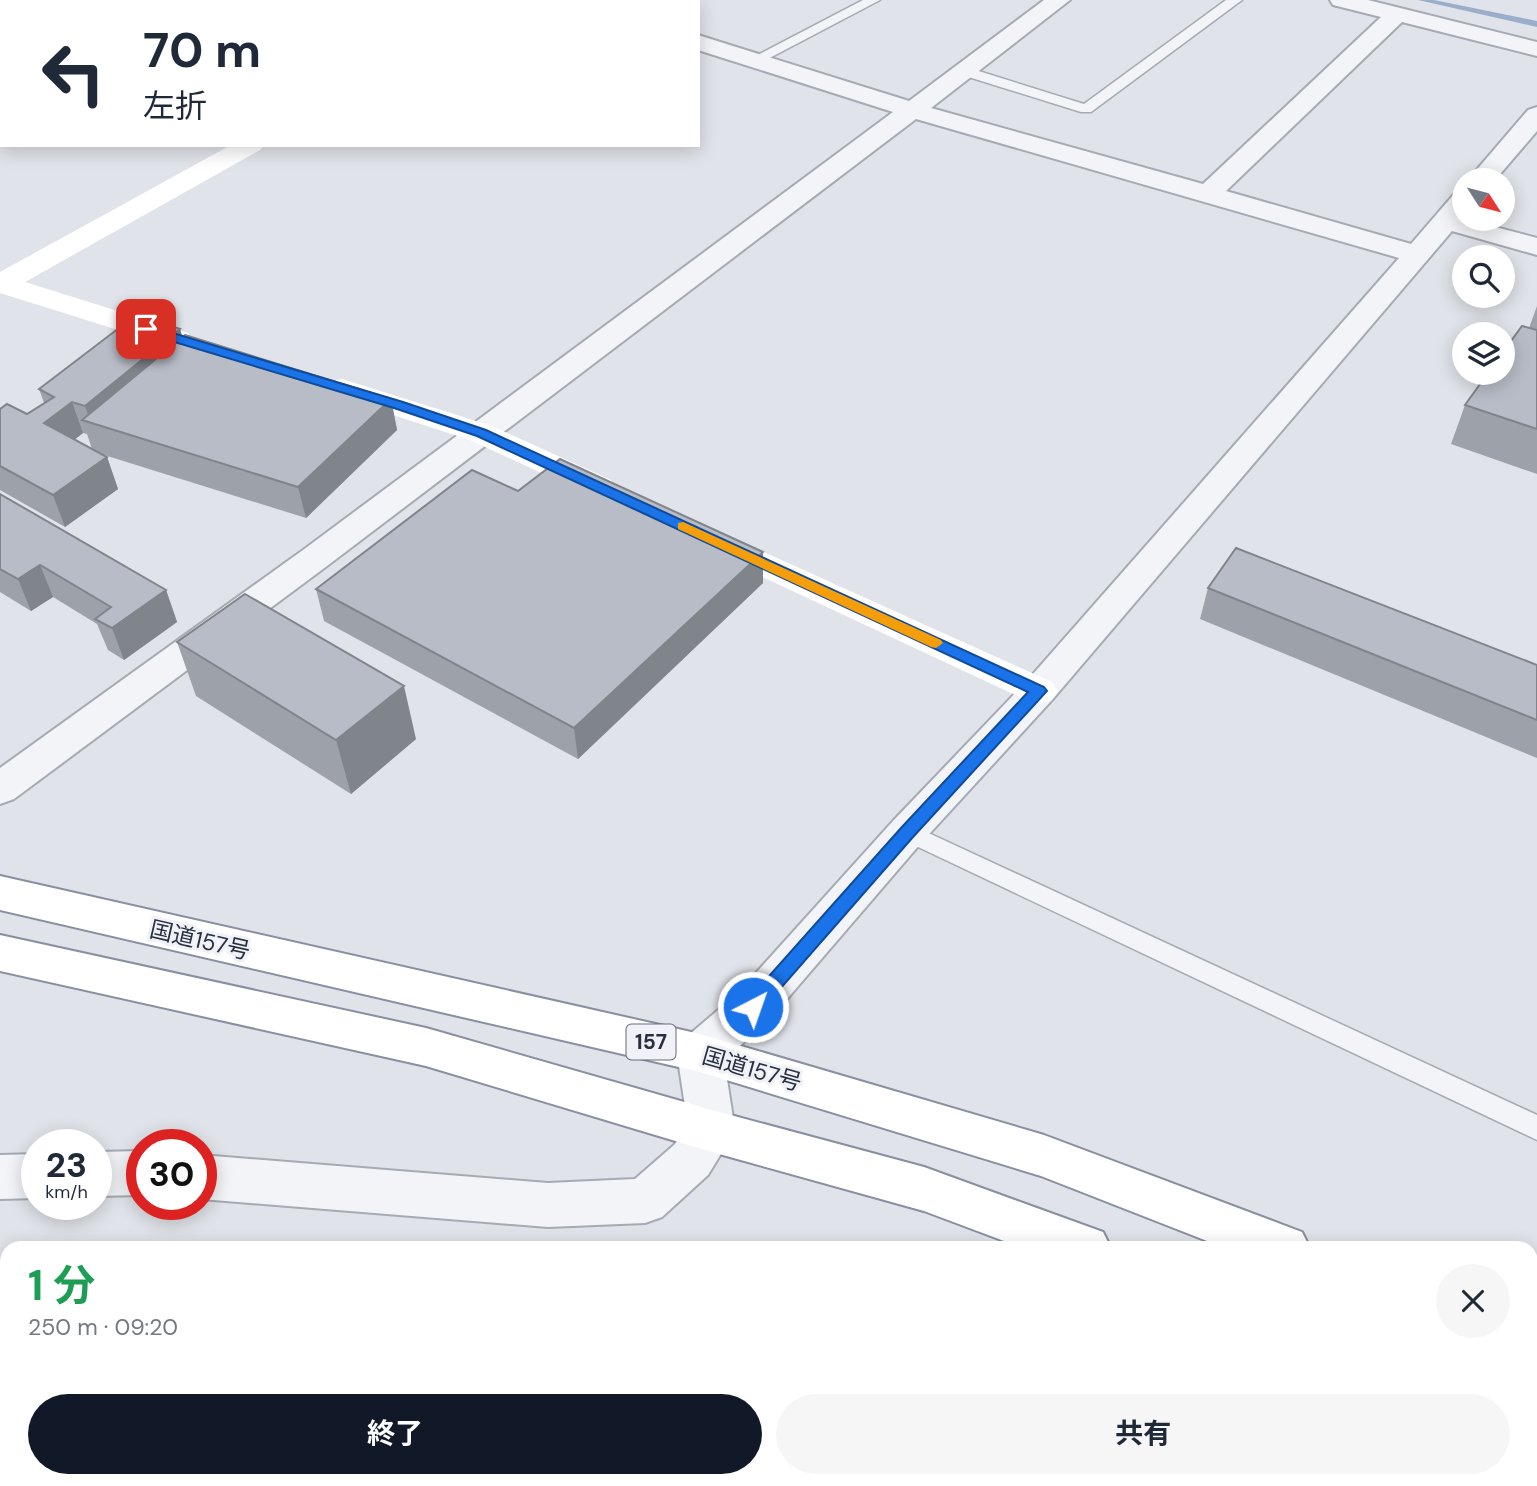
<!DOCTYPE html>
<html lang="ja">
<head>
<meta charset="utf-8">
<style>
	body { margin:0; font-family:"DM Sans","Noto Sans JP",sans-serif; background:#f6f6f7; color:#1f2937; height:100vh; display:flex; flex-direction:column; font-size:26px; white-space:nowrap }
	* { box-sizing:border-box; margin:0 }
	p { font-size:23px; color:#747a83 }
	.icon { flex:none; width:38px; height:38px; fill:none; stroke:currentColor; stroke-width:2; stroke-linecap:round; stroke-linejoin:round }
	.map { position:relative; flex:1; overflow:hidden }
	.side { position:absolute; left:0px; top:1241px; width:1538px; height:247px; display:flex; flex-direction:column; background:#fff; border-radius:21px 21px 0 0; box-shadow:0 4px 18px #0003 }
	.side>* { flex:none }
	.top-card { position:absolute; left:0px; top:0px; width:700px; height:147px; box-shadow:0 4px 18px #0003; background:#fff; color:#1f2937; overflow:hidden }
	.needle { width:46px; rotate:126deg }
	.tools { position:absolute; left:1452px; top:168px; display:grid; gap:14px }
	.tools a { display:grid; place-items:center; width:63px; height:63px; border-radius:50%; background:#fff; box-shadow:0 4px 18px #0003; font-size:35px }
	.speed { position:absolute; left:21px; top:1129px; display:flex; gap:14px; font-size:35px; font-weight:700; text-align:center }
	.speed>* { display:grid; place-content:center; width:91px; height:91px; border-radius:50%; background:#fff; box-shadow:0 4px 18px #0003; line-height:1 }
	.speed small { font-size:18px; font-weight:400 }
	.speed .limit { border:10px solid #d22; background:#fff; color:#111 }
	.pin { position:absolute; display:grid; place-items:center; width:60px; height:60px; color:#fff; margin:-30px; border-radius:14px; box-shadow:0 4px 10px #0006 }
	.me { position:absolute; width:77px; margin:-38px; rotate:41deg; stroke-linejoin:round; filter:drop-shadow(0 0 5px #0008) }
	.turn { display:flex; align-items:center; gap:24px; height:147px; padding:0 28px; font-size:32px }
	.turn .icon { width:91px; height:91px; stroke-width:2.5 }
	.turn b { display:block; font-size:49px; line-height:60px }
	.round { display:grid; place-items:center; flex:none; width:74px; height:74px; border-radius:37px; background:#f6f6f7 }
	.summary { display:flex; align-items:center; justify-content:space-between; height:119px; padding:0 28px }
	h1 { font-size:42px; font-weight:700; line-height:52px; color:#1e9e55 }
	.primary-button { display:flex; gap:14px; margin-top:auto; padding:14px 28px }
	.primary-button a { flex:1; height:80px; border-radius:42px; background:#111827; color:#fff; font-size:28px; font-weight:700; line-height:80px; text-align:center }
	.primary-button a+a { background:#f6f6f7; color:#1f2937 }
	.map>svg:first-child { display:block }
	.green { fill:#c4d3c1 }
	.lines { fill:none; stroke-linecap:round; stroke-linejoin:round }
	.stream { fill:#9aaeca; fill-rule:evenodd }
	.lane-casing { stroke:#a5aab3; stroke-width:3 }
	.street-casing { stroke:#a5aab3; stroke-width:4 }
	.highway-casing { stroke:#878fa0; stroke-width:4 }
	.lane { fill:#f3f4f7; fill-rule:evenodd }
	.street { fill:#f3f4f7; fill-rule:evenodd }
	.secondary { fill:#fff; fill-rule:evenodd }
	.highway { fill:#fff; fill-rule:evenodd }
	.wall { fill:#9da2aa; fill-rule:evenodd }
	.shaded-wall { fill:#80848b }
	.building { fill:#b7bcc6; stroke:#80848b; stroke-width:2 }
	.route { fill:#1a73e8; stroke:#114b97; stroke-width:2 }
	.slow { fill:#f59e0b }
	.labels { text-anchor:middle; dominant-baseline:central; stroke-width:6; stroke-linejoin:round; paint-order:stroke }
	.shield { fill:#f0f2f7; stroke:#646a78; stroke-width:2 }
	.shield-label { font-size:21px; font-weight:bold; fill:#283041 }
	.street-label { font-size:23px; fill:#283041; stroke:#f0f2f7 }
</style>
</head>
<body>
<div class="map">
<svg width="1537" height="1486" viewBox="0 0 1537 1486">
	<rect width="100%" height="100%" fill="#e0e3e9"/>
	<!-- green -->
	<path class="green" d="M7,1331V1480H1295L1306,1486H0V1332Z"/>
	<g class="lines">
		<!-- stream -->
		<path class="stream" d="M1418,0H1434L1537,21V27Z
			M0,1268H7V1286H0Z
			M1081,1480H1108L1110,1486H1084Z"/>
		<defs>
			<path id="lane" d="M863,0H880L760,63L755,64L748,60Z
				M1226,0H1242L1091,112H1081L959,74L957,71L959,68H969L1084,104Z
				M907,823L1537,1115V1140L899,838L895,832L899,826Z"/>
			<path id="street" d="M23,0H49L50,2H24Z
				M213,0H238L212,2Z
				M557,0H584L585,2H558Z
				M1044,0H1070L931,108L1203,184L1381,17L1333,5L1330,0H1368L1537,42V56L1402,22L1226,191L1411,244L1455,193L1465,191V219L1537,238V255L1452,231L1052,700L921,843L769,1020L724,1060L735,1131L708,1175L662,1217L645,1223L548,1227L201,1199V1155L548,1183L635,1179L674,1145L688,1126L677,1053L684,1039L737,994L893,821L1026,682L1399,258L916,119L327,566L14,799L0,804V768L303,550L893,112L698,50V35L909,101Z
				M0,101H2L0,117Z
				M1537,107V131L1495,180H1468L1528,110Z
				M142,1151V1195L96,1196V1152Z
				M37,1154V1198L0,1199V1155Z"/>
			<path id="highway" d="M0,876L700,1034L1044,1135L1302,1232L1310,1248H1225L1041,1176L700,1072L0,910Z
				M0,935L426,1028L712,1110L924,1167L1103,1232L1111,1248H1023L924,1211L712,1152L426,1066L0,971Z
				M1531,1326L1537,1328V1379L1531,1377Z
				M1531,1409L1537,1411V1465L1531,1463Z"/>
		</defs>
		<!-- lane casing -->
		<use href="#lane" class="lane-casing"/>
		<!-- street casing -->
		<use href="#street" class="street-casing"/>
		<!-- highway casing -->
		<use href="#highway" class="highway-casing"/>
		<!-- lane -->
		<use href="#lane" class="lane"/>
		<!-- street -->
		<use href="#street" class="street"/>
		<!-- secondary -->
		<path class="secondary" d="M503,0H527L502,2Z
			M231,145H264L260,150L25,282L188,333L192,339L188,345L177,348L166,345L0,293V272Z
			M342,379L492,426L611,480L616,487L611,494L599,497L587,494L470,440L331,395L327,388L331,381Z
			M717,531L1052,682L1058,691L1052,700L1039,704L1026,700L705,550L700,542L705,534Z"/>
		<!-- highway -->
		<use href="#highway" class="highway"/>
	</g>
	<!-- wall -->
	<path class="wall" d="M1537,306V474L1451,444L1465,405L1529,328Z
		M180,329L182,337L391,399L397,430L306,518L101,454L107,457L118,489L65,527L0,490V409L27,414L44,403L39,389ZM83,433L87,434L92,449L75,439Z
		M518,491L763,583L578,759L324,621L316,589Z
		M0,494L166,590L177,622L124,660L108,650L97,624L53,597L31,611L0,592Z
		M1208,588L1537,665V758L1200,619Z
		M177,642L416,739L351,794L196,696Z"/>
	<!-- shaded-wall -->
	<path class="shaded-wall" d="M180,329L189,360L91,423L85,406Z
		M391,399L397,430L306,518L298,487Z
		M72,402L83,433L56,454L44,423Z
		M107,457L118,489L65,527L53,495Z
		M763,552V583L578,759L574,728Z
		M40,565L53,597L31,611L18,579Z
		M166,590L177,622L124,660L112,628Z
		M404,686L416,739L351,794L336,740Z"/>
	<!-- building -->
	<path class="building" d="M136,315L180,329L85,406L72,402L44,423L107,457L53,495L0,466V409L7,404L27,414L54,397L39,389Z
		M1522,326L1537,330V429L1465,405L1488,373H1503V352Z
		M185,335L391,399L298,487L82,420Z
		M560,459L763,552L574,728L316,589L472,470L518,491Z
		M0,494L166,590L112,628L95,619L111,607L40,565L18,579L0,569Z
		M1236,548L1537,665V720L1208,588Z
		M245,594L404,686L336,740L177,642Z"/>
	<!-- route -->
	<path class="route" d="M146,325L403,402L486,430L1044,687L1047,691L913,837L759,1013L753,1015L746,1013L744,1007L746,1002L901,828L1028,692L477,436L394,408L141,332V327Z"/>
	<!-- slow -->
	<path class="slow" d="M683,522L941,640L943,643L936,648L931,647L678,529V523Z"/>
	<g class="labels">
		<!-- shield labels -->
		<rect class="shield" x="626.5" y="1024.5" width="49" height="35" rx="5"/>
		<g class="shield-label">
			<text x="651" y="1042">157</text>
		</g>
		<!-- street labels -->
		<g class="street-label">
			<text transform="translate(200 940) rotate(13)">国道157号</text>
			<text transform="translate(752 1069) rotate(16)">国道157号</text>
		</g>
	</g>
</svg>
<div class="tools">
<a><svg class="needle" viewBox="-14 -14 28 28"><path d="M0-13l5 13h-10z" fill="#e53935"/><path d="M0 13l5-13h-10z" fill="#747a83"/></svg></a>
<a><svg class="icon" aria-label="search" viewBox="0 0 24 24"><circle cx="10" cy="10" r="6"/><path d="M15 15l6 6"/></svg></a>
<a><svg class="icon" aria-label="layers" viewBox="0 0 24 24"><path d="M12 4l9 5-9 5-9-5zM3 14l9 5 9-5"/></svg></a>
</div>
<div class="speed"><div>23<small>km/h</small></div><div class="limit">30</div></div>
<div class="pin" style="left:146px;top:329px;background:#d93025"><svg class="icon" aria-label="arrive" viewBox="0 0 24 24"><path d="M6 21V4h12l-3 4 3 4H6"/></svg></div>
<svg class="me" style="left:753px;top:1007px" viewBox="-20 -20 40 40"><circle r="17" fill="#1a73e8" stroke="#fff" stroke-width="3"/><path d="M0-11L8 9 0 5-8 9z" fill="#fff"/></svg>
<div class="top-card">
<div class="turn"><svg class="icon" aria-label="left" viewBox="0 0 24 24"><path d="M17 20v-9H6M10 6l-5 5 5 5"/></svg><div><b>70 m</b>左折</div></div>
</div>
<section class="side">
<div class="summary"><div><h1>1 分</h1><p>250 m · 09:20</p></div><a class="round"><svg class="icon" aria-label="close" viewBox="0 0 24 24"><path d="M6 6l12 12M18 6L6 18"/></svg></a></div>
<div class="primary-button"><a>終了</a><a>共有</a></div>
</section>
</div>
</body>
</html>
